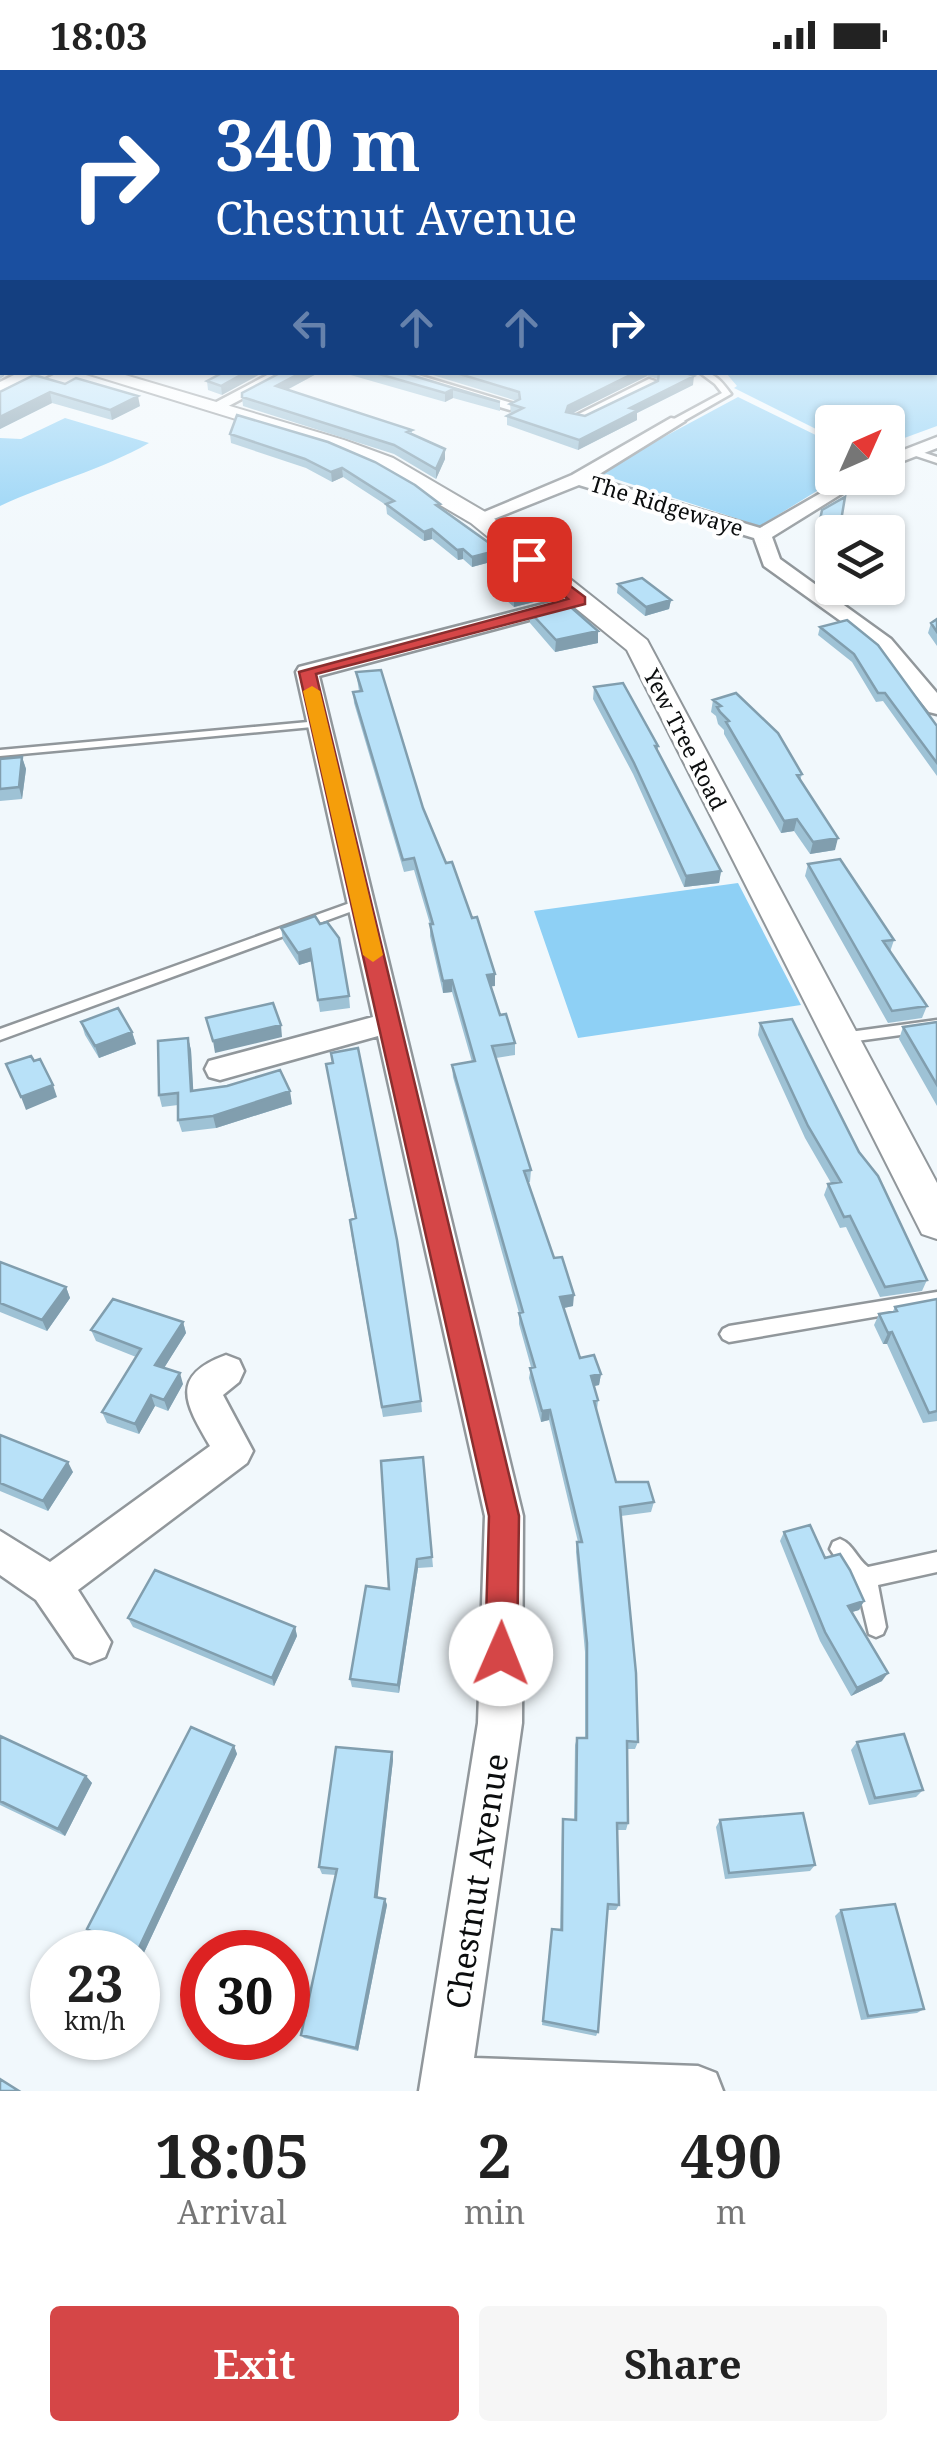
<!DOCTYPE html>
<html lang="en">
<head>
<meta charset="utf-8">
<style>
	body { margin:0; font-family:"Noto Serif",serif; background:#f6f6f6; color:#222; height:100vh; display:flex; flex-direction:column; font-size:38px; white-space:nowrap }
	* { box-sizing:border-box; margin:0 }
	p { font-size:32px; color:#767676 }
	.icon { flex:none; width:55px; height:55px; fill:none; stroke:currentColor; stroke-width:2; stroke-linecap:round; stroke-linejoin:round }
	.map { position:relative; height:2021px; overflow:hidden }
	.panel { display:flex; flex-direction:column; background:#fff; flex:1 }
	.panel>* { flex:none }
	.guide { position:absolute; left:0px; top:0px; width:938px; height:305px; box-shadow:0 2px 8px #0004; background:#1a4fa0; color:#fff; overflow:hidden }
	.needle { width:65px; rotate:45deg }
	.buttons { position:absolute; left:815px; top:335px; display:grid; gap:20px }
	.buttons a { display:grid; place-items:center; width:90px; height:90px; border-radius:10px; background:#fff; box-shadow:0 2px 8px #0004; font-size:50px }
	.speed { position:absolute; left:30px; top:1860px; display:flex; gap:20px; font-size:50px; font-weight:700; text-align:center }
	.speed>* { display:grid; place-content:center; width:130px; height:130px; border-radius:50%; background:#fff; box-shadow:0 2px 8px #0004; line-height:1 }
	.speed small { font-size:25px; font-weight:400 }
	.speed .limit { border:15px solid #d22; background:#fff; color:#111 }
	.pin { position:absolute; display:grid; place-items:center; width:85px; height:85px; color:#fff; margin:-42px; border-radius:20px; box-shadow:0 5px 15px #0006 }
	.me { position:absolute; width:110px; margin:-55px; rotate:1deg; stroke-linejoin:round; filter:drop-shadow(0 0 8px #0008) }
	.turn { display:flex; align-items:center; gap:35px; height:210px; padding:0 50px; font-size:45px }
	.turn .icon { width:130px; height:130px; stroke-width:2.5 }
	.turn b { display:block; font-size:70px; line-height:85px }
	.lanes { display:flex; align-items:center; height:95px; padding:0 50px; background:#0003; justify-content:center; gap:50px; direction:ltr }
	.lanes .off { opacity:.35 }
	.eta { display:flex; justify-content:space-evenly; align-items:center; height:170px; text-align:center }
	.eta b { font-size:60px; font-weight:700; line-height:70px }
	.primary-button { display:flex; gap:20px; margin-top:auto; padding:20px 50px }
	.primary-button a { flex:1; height:115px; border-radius:10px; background:#d54647; color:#fff; font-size:40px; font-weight:700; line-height:115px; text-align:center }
	.primary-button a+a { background:#f6f6f6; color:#222 }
	.status { display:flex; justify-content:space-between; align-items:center; height:70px; padding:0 50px; background:#fff; direction:ltr }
	.status svg { height:28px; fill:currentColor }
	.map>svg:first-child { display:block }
	.green { fill:#8ed0f5 }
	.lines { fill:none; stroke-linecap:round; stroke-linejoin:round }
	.service-casing { stroke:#91979b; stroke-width:5 }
	.minor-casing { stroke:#91979b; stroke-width:5 }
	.tertiary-casing { stroke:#91979b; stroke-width:4 }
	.trunk-casing { stroke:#91979b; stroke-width:5 }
	.service { fill:#fff; fill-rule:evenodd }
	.minor { fill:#fff; fill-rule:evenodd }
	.tertiary { fill:#fff; fill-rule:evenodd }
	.trunk { fill:#fff; fill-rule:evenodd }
	.wall { fill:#9ec2d5; fill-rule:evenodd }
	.shaded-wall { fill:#819eae }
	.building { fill:#b8e1f8; stroke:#819eae; stroke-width:2.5 }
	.route { fill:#d54647; stroke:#8a2e2e; stroke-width:2.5 }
	.slow { fill:#f59e0b }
	.labels { text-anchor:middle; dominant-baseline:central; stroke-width:8; stroke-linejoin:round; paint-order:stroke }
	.far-street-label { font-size:22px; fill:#0b0d0e; stroke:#fff }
	.near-street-label { font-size:32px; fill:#0b0d0e; stroke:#fff }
</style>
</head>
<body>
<div class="status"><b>18:03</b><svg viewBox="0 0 49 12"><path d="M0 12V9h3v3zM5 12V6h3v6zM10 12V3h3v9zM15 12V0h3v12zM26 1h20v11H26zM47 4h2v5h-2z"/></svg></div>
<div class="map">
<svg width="937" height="2021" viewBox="0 0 937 2021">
	<rect width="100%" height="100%" fill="#f1f8fc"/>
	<!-- green -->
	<path class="green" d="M937,241V356L888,374V352H832V367L734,318L737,316L726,303L935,302Z
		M738,327L832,373V408H838L760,456L597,403Z
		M65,348L149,373C102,400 49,413 0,436V368L21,369Z
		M738,813L801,935L578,968L534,841Z"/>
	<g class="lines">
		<defs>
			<path id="service" d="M699,302C715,302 722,312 731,324L680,353H674V349L722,323L715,314Z
				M913,379L937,387V393L910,384L909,382Z
				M319,651L323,652V656L0,686V680Z
				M361,829L366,830L368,833L366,836L0,970V959Z
				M937,950V960L842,973L835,968L842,963Z
				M937,1222V1236L729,1272L723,1269L720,1264L723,1259L729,1256Z
				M840,1469C853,1474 857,1489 868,1497L937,1482V1502L878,1515L886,1557L883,1564L876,1567L869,1564L857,1514L848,1507L830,1479L833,1472Z"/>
			<path id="minor" d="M273,302H293L219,341L205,338Z
				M382,302H408L518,335L510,340Z
				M649,309L655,311V317L583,352L569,349Z
				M671,348L685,351L593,408L760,458L847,408H867L772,467L780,489L891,569L937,623V644L929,642L877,577L764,496L754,468L579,415L486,452H472L470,448L572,405Z
				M937,367V378L888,397V386Z
				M567,528L574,530V538L319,606L523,1446L522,1653L474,1988L698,1996L716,2003L723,2021H419L478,1653L485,1446L378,966L220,1010L209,1007L205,999L209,991L373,947L296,602L299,597Z
				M226,1285L239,1290L244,1301L239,1312L223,1325L253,1381L247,1393L78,1520L111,1572L105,1587L90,1593L75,1587L36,1530L0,1505V1461L50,1492L210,1376C186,1335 168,1306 226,1285Z"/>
			<path id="tertiary" d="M83,302H115L344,370L393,388L487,443L647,570L937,1113V1169L922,1164L627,580L471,453L377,398L330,378Z"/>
			<path id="trunk" d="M20,302H54L0,330V312Z"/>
		</defs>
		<!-- service casing -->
		<use href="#service" class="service-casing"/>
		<!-- minor casing -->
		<use href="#minor" class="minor-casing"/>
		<!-- tertiary casing -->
		<use href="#tertiary" class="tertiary-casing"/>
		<!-- trunk casing -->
		<use href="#trunk" class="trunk-casing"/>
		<!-- service -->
		<use href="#service" class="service"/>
		<!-- minor -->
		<use href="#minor" class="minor"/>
		<!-- tertiary -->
		<use href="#tertiary" class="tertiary"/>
		<!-- trunk -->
		<use href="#trunk" class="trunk"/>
	</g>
	<!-- wall -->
	<path class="wall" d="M224,302L222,325L208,320L207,311Z
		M320,302L287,320L412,360V364L445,379V389L436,409L394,384L243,336L242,327Z
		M340,302H401L500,332V341L453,328L445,332Z
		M423,302H683L693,315L637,343V350L578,380L507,355V346L511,344L510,334L517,331ZM647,306L658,309V311L585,346L573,343Z
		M34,305L140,336L112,350L52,333L0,359V322Z
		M237,345L440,438L499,480L498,490L472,497L463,489L458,490L432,469L424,471L387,444L386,435L343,407L332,412L306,398L231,373L230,364Z
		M845,427L839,462H832V468L817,466L822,440Z
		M618,514L671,530L669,539L645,546L617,523Z
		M507,520L546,529L514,537L507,531Z
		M530,542L598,573L555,582L530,553Z
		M937,549V576L928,563L931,553Z
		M847,550L937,656V706L883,631L876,632L852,592L818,565L820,557Z
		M356,602L423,738L446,793L472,848L495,904V916H491L500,945L515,973V985L496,988L531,1100L530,1112H528L554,1188L573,1236L564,1238L580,1288L601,1304L599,1315L594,1316L598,1330L597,1340L616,1412L654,1432L651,1442L621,1446L638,1672L635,1679H627L628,1753L626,1760H617L619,1835L616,1840H608L598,1962L596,1966L542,1955L551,1864L552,1859L560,1860L562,1755L563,1749H574L575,1675L577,1668H585V1582L576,1482L577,1472H578L549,1350L541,1352L529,1308L531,1297L519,1254V1243L453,1007L452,995L472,992L452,922L443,923L430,866V854L414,800L404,802L354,633L353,622L359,621Z
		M594,617L658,676V682L721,801L719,813L684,817L633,704L593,629Z
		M713,630L802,704L800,711L835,780L810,784L794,761L781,763L724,664V660L718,654L716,646L711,642Z
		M22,687L26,699L22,729L0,731V689Z
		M808,794L894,870L890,882L927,936L922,948L888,953L805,806Z
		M281,858L349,926L350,938L320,942L312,891L299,895L283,870Z
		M81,952L132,962L136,974L99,988L85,965Z
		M937,952V1036L899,969L903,957Z
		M760,953L859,1082L927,1210L922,1221L880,1227L846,1157L840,1158L824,1125L828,1114L831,1113L805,1068L758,965Z
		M188,968L191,980L193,1021L292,1034L216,1058L182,1062L178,1050V1035L162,1037L159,1025Z
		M331,983L421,1331L422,1342L383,1347L351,1162L355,1149L328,1006L326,994L332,993Z
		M0,1192L66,1217L70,1228L47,1261L0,1242Z
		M937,1229V1351L923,1353L887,1274H883L874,1255L879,1244L893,1241L895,1237Z
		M183,1252L186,1263L164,1298L183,1314L168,1341L155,1336L139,1364L107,1353L102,1342L136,1287L96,1271L91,1260Z
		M0,1365L73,1402L48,1441L0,1421Z
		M423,1387L433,1497L418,1498L399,1623L352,1617L350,1609L389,1519Z
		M784,1462L825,1488L864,1531L859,1540L852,1542L882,1611L851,1626L820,1571L780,1471Z
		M128,1548L295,1557L297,1566L274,1616L133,1557Z
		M0,1666L86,1706L92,1713L65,1766L0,1735Z
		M857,1672L923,1720L916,1727L869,1735L851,1680Z
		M234,1676L237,1684L141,1889L138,1887V1882H128L93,1865L87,1859Z
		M392,1682L393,1690L377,1828L385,1829L387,1835L358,1981L304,1968L301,1965L336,1805L322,1804L319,1797Z
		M720,1750L815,1795L810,1801L725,1809L716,1757Z
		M841,1840L924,1939L917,1943L861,1950L835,1846Z"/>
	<!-- shaded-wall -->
	<path class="shaded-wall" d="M2,295L4,306L0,309V297Z
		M246,302H264L222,325L221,316Z
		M302,302H320L277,325L276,316Z
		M636,302H648L647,306L567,346L566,351L568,336Z
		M694,306L693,315L637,343V350L578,380L579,370L630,338Z
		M453,319V328L445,332V323Z
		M50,322L52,333L0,359V347Z
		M138,326L140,336L112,350L110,340Z
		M445,379V389L436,409V399Z
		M342,398L343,407L332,412L331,402Z
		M432,459V469L424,471V462Z
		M463,479V489L458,490L457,480Z
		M499,480L498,490L472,497V487Z
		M547,517L546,529L514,537V526Z
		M671,530L669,539L645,546L646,537Z
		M598,561V573L555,582L556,570Z
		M22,687L26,699L22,729L19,717Z
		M797,749L794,761L781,763L784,751Z
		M838,768L835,780L810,784L813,772Z
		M721,801L719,813L684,817L686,806Z
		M310,879L312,891L299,895L298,883Z
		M495,904V916L487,917V905Z
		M452,910V922L443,923V911Z
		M281,955L282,967L215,983L213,971Z
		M132,962L136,974L99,988L95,976Z
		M188,968L191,980L194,1033L191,1021Z
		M53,1015L57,1027L26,1040L21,1027Z
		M290,1021L292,1034L216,1058L213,1046Z
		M66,1217L70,1228L47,1261L42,1250Z
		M574,1225L573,1236L559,1239L560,1227Z
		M183,1252L186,1263L159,1306L155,1295Z
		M892,1262L887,1274H883L888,1263Z
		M180,1303L183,1314L168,1341L164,1330Z
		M601,1304L599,1315L590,1317L591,1306Z
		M151,1325L155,1336L139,1364L135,1354Z
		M550,1340L549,1350L541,1352L542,1341Z
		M68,1392L73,1402L48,1441L43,1431Z
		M417,1489L418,1498L399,1623L398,1615Z
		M864,1531L859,1540L842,1545L848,1536Z
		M295,1557L297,1566L274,1616L272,1608Z
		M888,1603L882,1611L851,1626L857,1618Z
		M234,1676L237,1684L141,1889L138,1886V1882Z
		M392,1682L393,1690L377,1833L375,1827Z
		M86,1706L92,1713L65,1766L58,1759Z
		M385,1829L387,1835L358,1981L356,1978Z"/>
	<!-- building -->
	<path class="building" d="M0,210H2V223L0,224Z
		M224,302H246L221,316L207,311Z
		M282,302H302L276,316L412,360L407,362L445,379L436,399L394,375L242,327V323Z
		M372,302H401L500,332L453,319L445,323Z
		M453,302H636L568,336L566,342L585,346L658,311L659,302H683L694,306L630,338L638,340L579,370L507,346L523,338L510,334L520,329L519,322Z
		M34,305L65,314L76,308L138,326L110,340L50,322L0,347V322Z
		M237,345L328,372L375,392L415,415L440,434L436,435L499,480L472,487L463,479L457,480L432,459L424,462L386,434L394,431L342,398L331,402L305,389L230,364Z
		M845,427L840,457L819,455L822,440Z
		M642,508L671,530L646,537L618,514Z
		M539,511L547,517L514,526L507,520Z
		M565,532L598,561L556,570L530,542Z
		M937,549V562L931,553Z
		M847,550L878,575L937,656V693L885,623H878L854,584L820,557Z
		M381,600L423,738L446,793L452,792L472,848L477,847L495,904L487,905L500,945L506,944L515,973L492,976L531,1100L524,1101L554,1188L562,1187L574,1225L560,1227L580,1288L594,1285L601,1304L591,1306L598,1330L594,1331L616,1412H648L654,1432L620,1437L636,1603L638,1672L627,1671L628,1753H617L619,1835L608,1834L598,1962L543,1951L552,1859L562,1860L563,1749L576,1750L577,1668H587V1573L577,1472H582L550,1340L542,1341L530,1298L535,1297L519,1243L523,1242L452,995L475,991L452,910L443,911L430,854H433L414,788L403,790L353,622L362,621L356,602Z
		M623,613L658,676H655L721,801L686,806L634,693L594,617Z
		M736,623L778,663L802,704L797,705L838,768L813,772L797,749L784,751L726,652L729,651L720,642L717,637L721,636L713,630Z
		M22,687L19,717L0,719V689Z
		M840,789L894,870L883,871L927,936L892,941L808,794Z
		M315,846L320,854L327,852L339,868L349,926L318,930L310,879L298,883L281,858Z
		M273,933L281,955L213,971L206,948Z
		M118,938L132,962L95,976L81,952Z
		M792,949L859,1082L878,1106L927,1210L885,1217L850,1146L844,1147L828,1114L841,1112L808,1056L760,953Z
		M937,952V1015L903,957Z
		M188,968L191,1021L227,1016L280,1000L290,1021L213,1046L178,1050V1023L159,1025L158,971Z
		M358,978L397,1170L421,1331L382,1337L350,1150L356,1148L326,994L333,993L331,983Z
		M31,986L34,991L40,989L53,1015L21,1027L6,994Z
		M0,1192L66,1217L42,1250L0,1233Z
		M113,1229L183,1252L155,1295L180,1303L164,1330L151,1325L135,1354L102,1342L141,1279L91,1260Z
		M937,1229V1341L929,1343L892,1262L888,1263L879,1244L897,1241L895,1237Z
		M0,1365L68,1392L43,1431L0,1413Z
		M423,1387L432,1487L417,1489L398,1615L350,1609L366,1516L389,1519L381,1391Z
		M810,1455L825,1488L840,1484L850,1500L864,1531L848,1536L888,1603L857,1618L825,1562L784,1462Z
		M155,1500L295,1557L272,1608L128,1548Z
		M191,1657L234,1676L137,1882H133L87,1859Z
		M904,1664L923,1720L875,1728L857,1672Z
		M0,1666L86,1706L58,1759L0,1731Z
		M336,1677L392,1682L375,1827L385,1829L356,1978L301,1965L337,1799L319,1797Z
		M803,1743L815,1795L729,1803L720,1750Z
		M895,1834L924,1939L868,1946L841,1840Z
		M0,2009L19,2021H0Z"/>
	<!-- sky -->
	<linearGradient id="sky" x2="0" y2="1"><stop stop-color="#76b3e1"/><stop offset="0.43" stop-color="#f9fcfe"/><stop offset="1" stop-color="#f9fcfe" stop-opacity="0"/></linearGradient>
	<rect width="937" height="493" fill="url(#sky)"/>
	<!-- route -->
	<path class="route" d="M529,485L585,527V534L316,604L519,1446L517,1584L512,1595L501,1600L490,1595L485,1584L489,1446L299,602L568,529L524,492L522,489Z"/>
	<!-- slow -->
	<path class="slow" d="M312,616L320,621L383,885L373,892L363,885L303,621Z"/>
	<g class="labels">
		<!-- far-street labels -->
		<g class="far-street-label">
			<text transform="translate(667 435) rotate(17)">The Ridgewaye</text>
			<text transform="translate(686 669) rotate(63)">Yew Tree Road</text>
		</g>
		<!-- near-street labels -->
		<g class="near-street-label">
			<text transform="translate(476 1811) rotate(-81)">Chestnut Avenue</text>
		</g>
	</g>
</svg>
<div class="buttons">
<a><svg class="needle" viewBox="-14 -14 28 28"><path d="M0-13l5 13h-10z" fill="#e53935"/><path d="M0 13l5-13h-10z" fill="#767676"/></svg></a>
<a><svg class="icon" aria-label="layers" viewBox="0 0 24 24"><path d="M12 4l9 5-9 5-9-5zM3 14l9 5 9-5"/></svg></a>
</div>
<div class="speed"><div>23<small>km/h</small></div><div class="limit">30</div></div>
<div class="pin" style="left:529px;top:489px;background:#d93025"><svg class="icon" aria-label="arrive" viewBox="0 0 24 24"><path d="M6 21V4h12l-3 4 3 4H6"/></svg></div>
<svg class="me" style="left:501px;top:1584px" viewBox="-20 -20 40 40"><circle r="19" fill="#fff"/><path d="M0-13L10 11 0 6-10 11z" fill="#d54647"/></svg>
<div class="guide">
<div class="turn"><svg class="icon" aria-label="right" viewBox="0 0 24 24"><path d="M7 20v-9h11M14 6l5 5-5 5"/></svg><div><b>340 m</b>Chestnut Avenue</div></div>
<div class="lanes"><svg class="icon off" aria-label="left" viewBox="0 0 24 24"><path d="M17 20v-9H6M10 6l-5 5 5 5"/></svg><svg class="icon off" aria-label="ahead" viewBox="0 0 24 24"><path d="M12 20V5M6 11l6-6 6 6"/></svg><svg class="icon off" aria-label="ahead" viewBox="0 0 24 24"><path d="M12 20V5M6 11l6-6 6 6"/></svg><svg class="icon" aria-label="right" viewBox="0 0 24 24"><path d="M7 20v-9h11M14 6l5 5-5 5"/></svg></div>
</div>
</div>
<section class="panel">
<div class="eta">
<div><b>18:05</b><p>Arrival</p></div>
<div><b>2</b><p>min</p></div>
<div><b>490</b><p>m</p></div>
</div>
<div class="primary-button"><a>Exit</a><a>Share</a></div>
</section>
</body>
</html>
